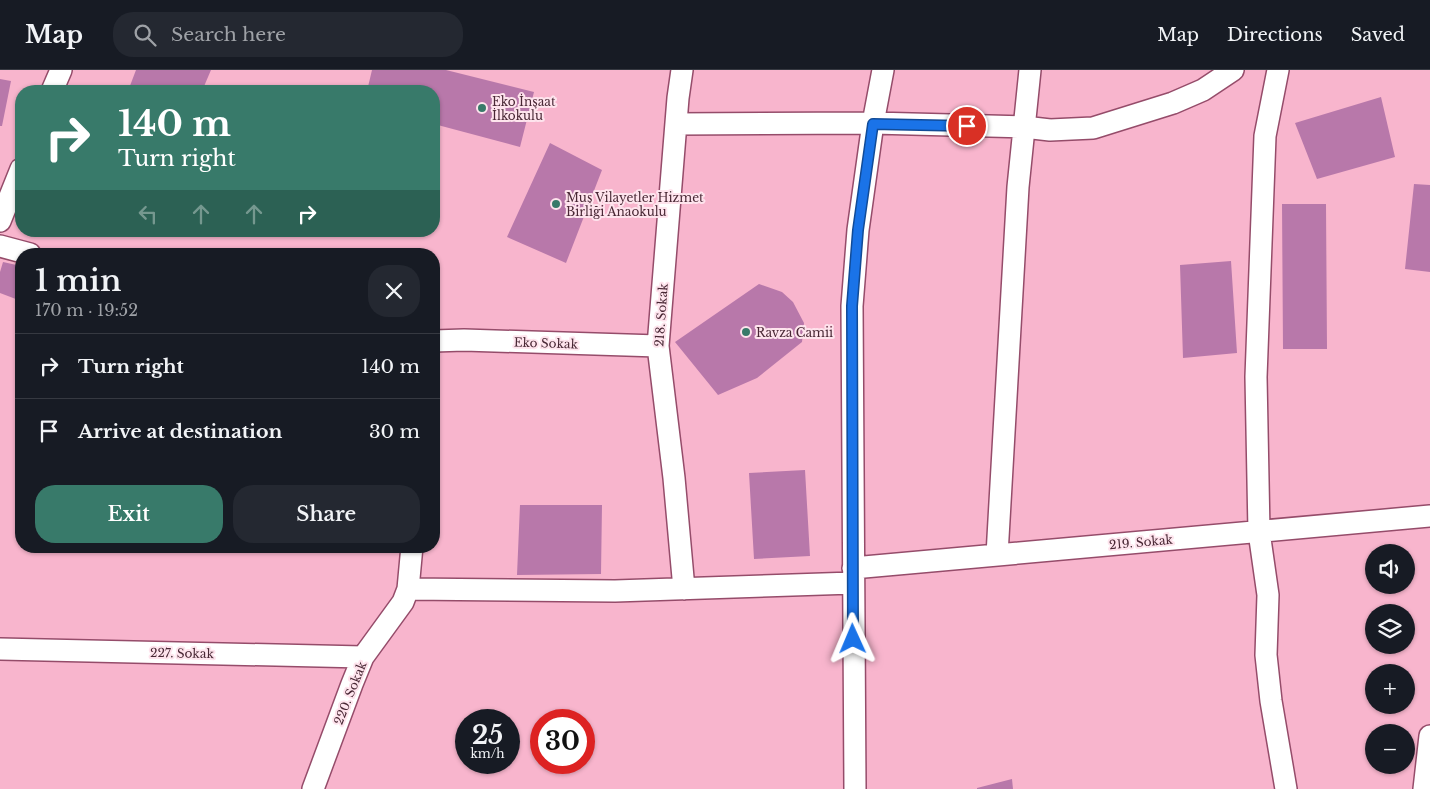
<!DOCTYPE html>
<html lang="en">
<head>
<meta charset="utf-8">
<style>
	body { margin:0; font-family:"Libre Baskerville",serif; background:#242831; color:#f1f3f6; height:100vh; display:flex; flex-direction:column; font-size:19px; white-space:nowrap }
	* { box-sizing:border-box; margin:0 }
	p { font-size:16px; color:#9ea1a6 }
	.icon { flex:none; width:28px; height:28px; fill:none; stroke:currentColor; stroke-width:2; stroke-linecap:round; stroke-linejoin:round }
	.map { position:relative; flex:1; overflow:hidden }
	.drawer { position:absolute; left:15px; top:178px; width:425px; height:305px; display:flex; flex-direction:column; background:#171b24; border-radius:20px; box-shadow:0 1px 4px #0004 }
	.drawer>* { flex:none }
	.hud { position:absolute; left:15px; top:15px; width:425px; height:152px; border-radius:20px; box-shadow:0 1px 4px #0004; background:#387a6a; color:#fff; overflow:hidden }
	.controls { position:absolute; left:1365px; top:474px; display:grid; gap:10px }
	.controls a { display:grid; place-items:center; width:50px; height:50px; border-radius:50%; background:#171b24; box-shadow:0 1px 4px #0004; font-size:25px }
	.speed { position:absolute; left:455px; top:639px; display:flex; gap:10px; font-size:25px; font-weight:700; text-align:center }
	.speed>* { display:grid; place-content:center; width:65px; height:65px; border-radius:50%; background:#171b24; box-shadow:0 1px 4px #0004; line-height:1 }
	.speed small { font-size:12px; font-weight:400 }
	.speed .limit { border:8px solid #d22; background:#fff; color:#111 }
	.pin { position:absolute; display:grid; place-items:center; width:42px; height:42px; color:#fff; margin:-21px; border:2px solid #fff; border-radius:50%; box-shadow:0 1px 5px #0007 }
	.me { position:absolute; width:55px; margin:-28px; rotate:359deg; stroke-linejoin:round; filter:drop-shadow(0 0 4px #0008) }
	.turn { display:flex; align-items:center; gap:18px; height:105px; padding:0 20px; font-size:22px }
	.turn .icon { width:65px; height:65px; stroke-width:2.5 }
	.turn b { display:block; font-size:35px; line-height:42px }
	.lanes { display:flex; align-items:center; height:48px; padding:0 20px; background:#0003; justify-content:center; gap:25px; direction:ltr }
	.lanes .off { opacity:.35 }
	.round { display:grid; place-items:center; flex:none; width:52px; height:52px; border-radius:20px; background:#242831 }
	.head { display:flex; align-items:center; justify-content:space-between; height:85px; padding:0 20px }
	h1 { font-size:30px; font-weight:600; line-height:38px }
	.primary-button { display:flex; gap:10px; margin-top:auto; padding:10px 20px }
	.primary-button a { flex:1; height:58px; border-radius:20px; background:#387a6a; color:#fff; font-size:20px; font-weight:600; line-height:58px; text-align:center }
	.primary-button a+a { background:#242831; color:#f1f3f6 }
	ul { padding:0; list-style:none }
	li { display:flex; align-items:center; gap:15px; height:65px; padding:0 20px; border-top:1px solid #363941 }
	li div { flex:1 }
	li b { display:block; font-size:19px }
	li em { font-style:normal }
	header { display:flex; align-items:center; gap:30px; box-sizing:border-box; height:70px; padding:0 25px; background:#171b24; border-bottom:1px solid #363941 }
	header strong { font-size:24px }
	nav { display:flex; gap:28px; margin-inline-start:auto; font-size:18px }
	.search { width:350px; height:45px; background:#242831; display:flex; align-items:center; gap:12px; box-sizing:border-box; padding:0 18px; border-radius:20px; color:#9ea1a6; font-size:19px }
	.map>svg:first-child { display:block }
	.building { fill:#b878aa }
	.lines { fill:none; stroke-linecap:round; stroke-linejoin:round }
	.minor-casing { stroke:#954c6a; stroke-width:24 }
	.minor { stroke:#fff; stroke-width:21 }
	.route-casing { stroke:#114b97; stroke-width:12 }
	.route { stroke:#1a73e8; stroke-width:9 }
	.poi-dot { fill:#387a6a; stroke:#fee4ed; stroke-width:2 }
	.labels { text-anchor:middle; dominant-baseline:central; stroke-width:4; stroke-linejoin:round; paint-order:stroke }
	.poi-label { font-size:12px; fill:#482734; stroke:#fee4ed; text-anchor:start }
	.street-label { font-size:12px; fill:#482734; stroke:#fee4ed }
</style>
</head>
<body>
<header>
<strong>Map</strong>
<div class="search"><svg class="icon" aria-label="search" viewBox="0 0 24 24"><circle cx="10" cy="10" r="6"/><path d="M15 15l6 6"/></svg>Search here</div>
<nav><a>Map</a><a>Directions</a><a>Saved</a></nav>
</header>
<div class="map">
<svg width="1430" height="719" viewBox="0 0 1430 719">
	<rect width="100%" height="100%" fill="#f8b5cd"/>
	<!-- building -->
	<path class="building" d="M136,0H211L202,21H128Z
		M372,0H446L534,22L520,77L434,54V21H367Z
		M0,9L11,11L2,56H0Z
		M1381,27L1395,87L1317,109L1295,53Z
		M550,73L602,100L566,193L507,167Z
		M1414,114L1430,115V202L1405,199Z
		M1282,134H1326L1327,279H1283Z
		M1231,191L1237,283L1183,288L1180,195Z
		M3,192L21,196V231L0,223V202Z
		M759,214L782,222L793,232L804,253L802,272L757,308L718,325L675,272Z
		M805,400L810,486L754,489L749,403Z
		M520,435H602L601,504L517,505Z
		M1012,709L1013,719H977V718Z"/>
	<g class="lines">
		<defs>
			<path id="minor" d="M682,0L678,28L658,276L674,408L684,519
				M1278,0L1265,66L1256,307L1259,462L1268,525L1266,585L1271,631L1286,719
				M52,21L61,0
				M676,54L873,53L1024,57L1050,60L1093,58L1173,33L1203,20L1233,0
				M0,151L21,99
				M0,176L30,184
				M434,271L464,270L658,276
				M997,485L1018,117L1030,0
				M853,498L1430,446
				M408,519L615,521L853,513
				M0,579L363,587
				M313,719L352,614L363,587L403,532L408,519L412,476
				M855,719L852,236L858,160L873,53L883,0
				M1424,719L1430,666"/>
		</defs>
		<!-- minor casing -->
		<use href="#minor" class="minor-casing"/>
		<!-- minor -->
		<use href="#minor" class="minor"/>
	</g>
	<g class="lines">
		<defs>
			<path id="route" d="M853,569L852,236L858,160L873,54L967,56"/>
		</defs>
		<!-- route casing -->
		<use href="#route" class="route-casing"/>
		<!-- route -->
		<use href="#route" class="route"/>
	</g>
	<!-- markers -->
	<g class="poi-dot">
		<circle cx="482" cy="38" r="5"/>
		<circle cx="556" cy="134" r="5"/>
		<circle cx="746" cy="262" r="5"/>
	</g>
	<g class="labels">
		<!-- poi labels -->
		<g class="poi-label">
			<text x="492" y="31">Eko İnşaat<tspan x="492" dy="14">İlkokulu</tspan></text>
			<text x="566" y="127">Muş Vilayetler Hizmet<tspan x="566" dy="14">Birliği Anaokulu</tspan></text>
			<text x="756" y="262">Ravza Camii</text>
		</g>
		<!-- street labels -->
		<g class="street-label">
			<text transform="translate(661 245) rotate(-86)">218. Sokak</text>
			<text transform="translate(546 273) rotate(2)">Eko Sokak</text>
			<text transform="translate(1141 472) rotate(-5)">219. Sokak</text>
			<text transform="translate(182 583) rotate(1)">227. Sokak</text>
			<text transform="translate(350 623) rotate(-68)">220. Sokak</text>
		</g>
	</g>
</svg>
<div class="controls">
<a><svg class="icon" aria-label="sound" viewBox="0 0 24 24"><path d="M4 9h4l5-4v14l-5-4H4zM17 9q2 3 0 6"/></svg></a>
<a><svg class="icon" aria-label="layers" viewBox="0 0 24 24"><path d="M12 4l9 5-9 5-9-5zM3 14l9 5 9-5"/></svg></a>
<a>+</a>
<a>−</a>
</div>
<div class="speed"><div>25<small>km/h</small></div><div class="limit">30</div></div>
<div class="pin" style="left:967px;top:56px;background:#d93025"><svg class="icon" aria-label="arrive" viewBox="0 0 24 24"><path d="M6 21V4h12l-3 4 3 4H6"/></svg></div>
<svg class="me" style="left:853px;top:569px" viewBox="-20 -20 40 40"><path d="M0-17L14 15 0 8-14 15z" fill="#1a73e8" stroke="#fff" stroke-width="4"/></svg>
<div class="hud">
<div class="turn"><svg class="icon" aria-label="right" viewBox="0 0 24 24"><path d="M7 20v-9h11M14 6l5 5-5 5"/></svg><div><b>140 m</b>Turn right</div></div>
<div class="lanes"><svg class="icon off" aria-label="left" viewBox="0 0 24 24"><path d="M17 20v-9H6M10 6l-5 5 5 5"/></svg><svg class="icon off" aria-label="ahead" viewBox="0 0 24 24"><path d="M12 20V5M6 11l6-6 6 6"/></svg><svg class="icon off" aria-label="ahead" viewBox="0 0 24 24"><path d="M12 20V5M6 11l6-6 6 6"/></svg><svg class="icon" aria-label="right" viewBox="0 0 24 24"><path d="M7 20v-9h11M14 6l5 5-5 5"/></svg></div>
</div>
<section class="drawer">
<div class="head"><div><h1>1 min</h1><p>170 m · 19:52</p></div><a class="round"><svg class="icon" aria-label="close" viewBox="0 0 24 24"><path d="M6 6l12 12M18 6L6 18"/></svg></a></div>
<ul>
<li><svg class="icon" aria-label="right" viewBox="0 0 24 24"><path d="M7 20v-9h11M14 6l5 5-5 5"/></svg><div><b>Turn right</b></div><em>140 m</em></li>
<li><svg class="icon" aria-label="arrive" viewBox="0 0 24 24"><path d="M6 21V4h12l-3 4 3 4H6"/></svg><div><b>Arrive at destination</b></div><em>30 m</em></li>
</ul>
<div class="primary-button"><a>Exit</a><a>Share</a></div>
</section>
</div>
</body>
</html>
